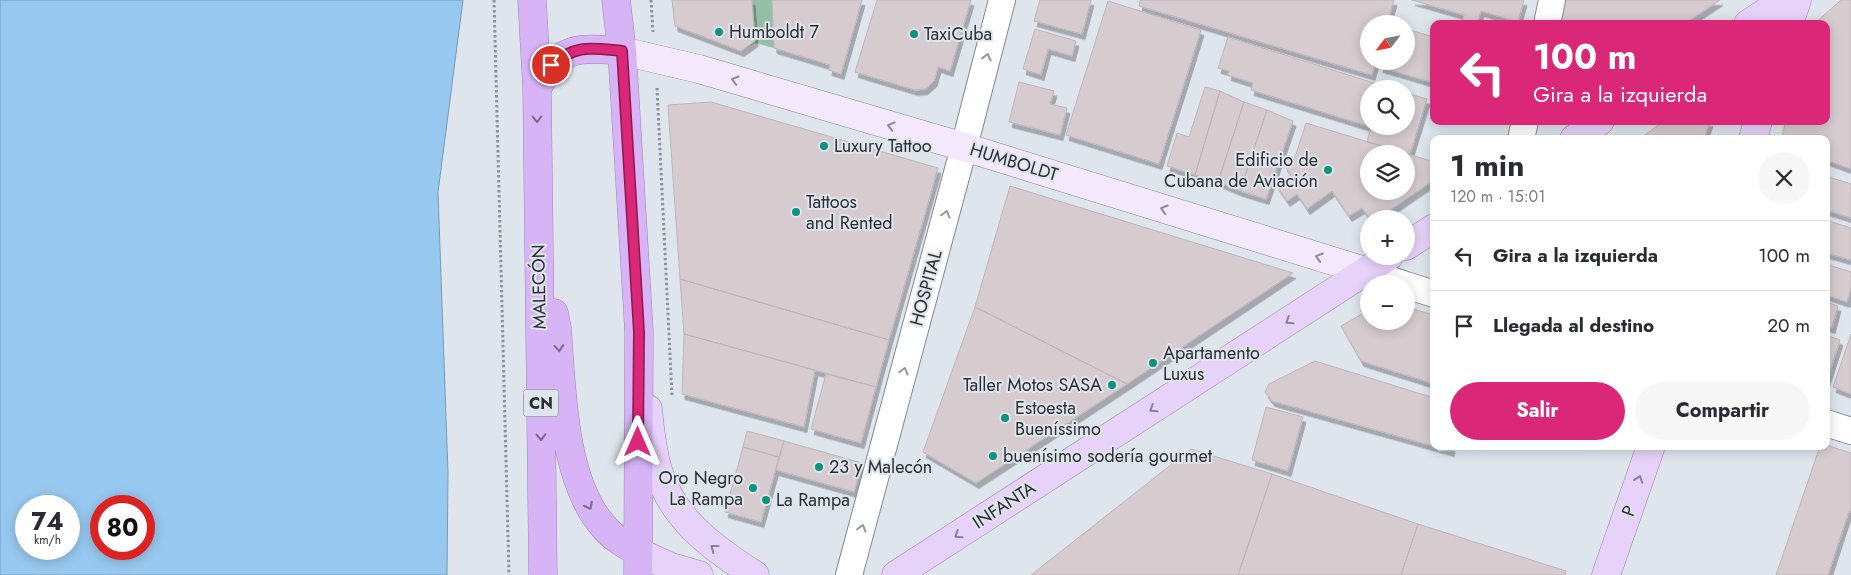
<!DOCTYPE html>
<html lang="es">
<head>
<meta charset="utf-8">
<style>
	body { margin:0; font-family:Jost,sans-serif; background:#f7f7f7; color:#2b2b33; height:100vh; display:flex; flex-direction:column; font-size:19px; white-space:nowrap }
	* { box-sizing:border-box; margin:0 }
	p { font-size:16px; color:#7c7c81 }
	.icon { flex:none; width:28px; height:28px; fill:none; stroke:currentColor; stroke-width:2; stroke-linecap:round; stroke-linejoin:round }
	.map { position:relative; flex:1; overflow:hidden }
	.details { position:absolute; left:1430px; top:135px; width:400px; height:315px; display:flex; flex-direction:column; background:#fff; border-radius:10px; box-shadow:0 2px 12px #0003 }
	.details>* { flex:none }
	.banner { position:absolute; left:1430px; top:20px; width:400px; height:105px; border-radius:10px; box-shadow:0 2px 12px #0003; background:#db2777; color:#fff; overflow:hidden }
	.needle { width:32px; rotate:238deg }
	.fabs { position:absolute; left:1360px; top:15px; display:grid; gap:10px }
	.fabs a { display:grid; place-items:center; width:55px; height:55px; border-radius:50%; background:#fff; box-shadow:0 2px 12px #0003; font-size:25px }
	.speed { position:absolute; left:15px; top:495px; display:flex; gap:10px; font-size:25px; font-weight:700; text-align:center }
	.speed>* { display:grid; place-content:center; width:65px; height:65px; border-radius:50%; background:#fff; box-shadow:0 2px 12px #0003; line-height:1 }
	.speed small { font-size:12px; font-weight:400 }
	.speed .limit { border:8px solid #d22; background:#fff; color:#111 }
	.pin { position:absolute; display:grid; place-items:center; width:42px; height:42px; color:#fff; margin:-21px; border:2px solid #fff; border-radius:50%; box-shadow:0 1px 5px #0007 }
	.me { position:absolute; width:55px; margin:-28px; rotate:0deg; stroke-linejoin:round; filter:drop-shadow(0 0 4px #0008) }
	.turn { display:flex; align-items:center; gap:18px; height:105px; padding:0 20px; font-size:22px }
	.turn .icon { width:65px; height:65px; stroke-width:2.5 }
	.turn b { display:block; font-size:35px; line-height:42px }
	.round { display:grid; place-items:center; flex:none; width:52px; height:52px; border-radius:26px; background:#f7f7f7 }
	.head { display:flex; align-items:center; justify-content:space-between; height:85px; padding:0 20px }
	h1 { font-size:30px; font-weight:700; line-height:38px }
	.primary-button { display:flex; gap:10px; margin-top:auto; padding:10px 20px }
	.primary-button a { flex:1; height:58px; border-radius:30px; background:#db2777; color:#fff; font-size:20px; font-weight:700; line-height:58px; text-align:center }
	.primary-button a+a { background:#f7f7f7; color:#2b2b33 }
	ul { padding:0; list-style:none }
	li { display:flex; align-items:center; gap:15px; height:70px; padding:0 20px; border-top:1px solid #e1e1e2 }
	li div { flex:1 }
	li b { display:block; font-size:19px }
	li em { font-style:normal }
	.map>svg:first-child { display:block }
	.green { fill:#94bea5 }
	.water { fill:#97c8ef; stroke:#779ab6; fill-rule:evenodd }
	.building { fill:#d6ccd0; stroke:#bfb5b9; fill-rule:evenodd; filter:url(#shadow) }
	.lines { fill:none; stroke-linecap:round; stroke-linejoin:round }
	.street-casing { stroke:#858a92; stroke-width:28 }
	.secondary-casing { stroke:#858a92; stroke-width:29 }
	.primary-casing { stroke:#9b85b1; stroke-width:29 }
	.highway-casing { stroke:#9b85b1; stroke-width:29 }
	.path { stroke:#8f9399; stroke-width:3; stroke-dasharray:2.5 2.5; stroke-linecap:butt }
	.street { stroke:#fff; stroke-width:26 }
	.secondary { stroke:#f3e8fc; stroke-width:28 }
	.primary { stroke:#e7d2fa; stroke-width:28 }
	.highway { stroke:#d7b4f6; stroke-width:28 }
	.oneway { stroke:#969698 }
	.oneway2 { stroke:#908b96 }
	.oneway3 { stroke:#796a8a }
	.oneway4 { stroke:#8a8096 }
	.route-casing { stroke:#8e194d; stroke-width:12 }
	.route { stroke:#db2777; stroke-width:9 }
	.poi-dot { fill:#0f937d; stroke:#dfe5ed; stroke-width:2 }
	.labels { text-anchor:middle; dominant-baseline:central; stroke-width:4; stroke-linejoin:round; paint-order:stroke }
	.shield { fill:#dfe5ed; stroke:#626569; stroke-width:1 }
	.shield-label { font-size:16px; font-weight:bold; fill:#2c2e31 }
	.poi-label { font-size:18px; fill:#2c2e31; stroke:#dfe5ed; text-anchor:start }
	.street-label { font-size:18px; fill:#2c2e31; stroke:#dfe5ed }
</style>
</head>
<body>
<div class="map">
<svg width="1851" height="575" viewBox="0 0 1851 575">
	<defs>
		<filter id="shadow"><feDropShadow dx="3" dy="5.5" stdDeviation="0" flood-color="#0004"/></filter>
	</defs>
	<rect width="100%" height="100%" fill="#dfe5ed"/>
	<!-- green -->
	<path class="green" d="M672,0H772L774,48L755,43L741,51L675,26Z"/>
	<!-- water -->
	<path class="water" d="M0,0H463L438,192L448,473L447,575H0ZM69,506V549H26V506ZM144,506V549H101V506Z"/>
	<!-- building -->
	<path class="building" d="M672,0H752L755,41L741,51L675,26Z
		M772,0H862L841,74L829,70L830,65L774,48Z
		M877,0H971L950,71L938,67L934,81L925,89L915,90L855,72Z
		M1040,0H1091L1082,34L1034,21Z
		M1140,0H1394L1387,24H1369V61H1376L1372,75L1139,6Z
		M1412,0H1524L1518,22L1481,11L1477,24H1462L1464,15Z
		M1566,0H1720L1684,24H1561Z
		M1841,0H1851V169L1826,160V139H1781L1786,121H1826V24H1814Z
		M1108,1L1201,30L1159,164L1066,135Z
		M1035,29L1076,41L1072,56L1048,49L1041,75L1023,69Z
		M1406,29L1434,37V83L1380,67L1381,61H1406Z
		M1228,37L1393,89H1369V126H1406V93L1427,99L1410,154L1367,142L1371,127L1251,90L1253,83L1228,75L1229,71L1218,68Z
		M1019,82L1054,91L1050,104L1067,108L1060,135L1009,122Z
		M1205,87L1220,91L1195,175L1167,166L1177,133L1189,137Z
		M1220,91L1244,102L1218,182L1195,175Z
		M711,102L938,168L889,340L680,279L668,105Z
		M1244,102L1267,110L1240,191L1218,182Z
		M1267,110L1293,121L1266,199L1240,191Z
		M1664,121H1710L1704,139H1639Z
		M1306,123L1434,162V180L1377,219H1370L1362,208L1349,216L1332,191L1307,209L1297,194L1287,201L1276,185L1291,175L1284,165L1295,157ZM1369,154H1406V191H1369Z
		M1826,176L1851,184V218L1826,210Z
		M1010,186L1293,273L1127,384L975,307Z
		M1826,220L1851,228V260L1826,253Z
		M1826,264L1851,272V288L1847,302L1826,295Z
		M680,279L889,340L876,387L684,334Z
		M1826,302L1838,306L1832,328L1826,326Z
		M1369,303V314L1360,311Z
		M975,307L1127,384L976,483L923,452Z
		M1406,307L1434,315V384L1361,361L1341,326L1364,313L1369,314V321H1390L1398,324V321H1406Z
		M684,334L815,370L804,427L682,394Z
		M1851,334V394L1833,387Z
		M1826,335L1840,340L1826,383Z
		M1315,361L1434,398V446H1452L1451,451L1272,401L1265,392L1269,384Z
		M826,374L876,387L861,443L811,429Z
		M1266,407L1303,417L1288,471L1252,460Z
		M747,431L784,441L779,457L743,447Z
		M784,441L862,463L854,492L776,470Z
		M1826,445L1851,453V512L1849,511L1828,575H1776L1820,446H1826Z
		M743,447L779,457L761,522L725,512Z
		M1191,449L1272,474L1238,575H1031Z
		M1272,474L1418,524L1401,575H1238Z
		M1418,524L1566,571L1565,575H1401Z"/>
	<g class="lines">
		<defs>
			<path id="street" d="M1547,24L1552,0
				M1521,139L1525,121
				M1365,271L1403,284
				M1406,285L1434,294
				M1826,423L1851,431
				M849,575L964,147L1002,0"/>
			<path id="secondary" d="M622,51L699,69L964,147L1365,271"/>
			<path id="primary" d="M1748,24L1784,0
				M1789,24L1797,0
				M1574,139L1600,121
				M1753,139L1758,121
				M1406,246L1434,228
				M648,409C650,430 652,450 658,470C672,519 714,549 755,575
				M638,552L671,567L699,575
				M896,575L1389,256
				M1606,575L1651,446"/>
			<path id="highway" d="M532,0L537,88L543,575
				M616,0L622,51L639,331L638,575
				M537,88C542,81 546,71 552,65C571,44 596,49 622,51
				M554,313L557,328C562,388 562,480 604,527C613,538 626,545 638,552"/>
		</defs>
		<!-- street casing -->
		<use href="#street" class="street-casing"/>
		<!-- secondary casing -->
		<use href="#secondary" class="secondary-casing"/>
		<!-- primary casing -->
		<use href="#primary" class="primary-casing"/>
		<!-- highway casing -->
		<use href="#highway" class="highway-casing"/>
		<!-- path -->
		<path class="path" d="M494,0L509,575
			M651,0L653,32
			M657,88L672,396"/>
		<!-- street -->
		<use href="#street" class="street"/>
		<!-- secondary -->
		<use href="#secondary" class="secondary"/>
		<!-- primary -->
		<use href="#primary" class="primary"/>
		<!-- highway -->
		<use href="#highway" class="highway"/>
	</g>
	<!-- one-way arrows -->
	<defs><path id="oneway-chevron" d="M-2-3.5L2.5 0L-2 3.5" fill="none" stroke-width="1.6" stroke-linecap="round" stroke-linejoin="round" transform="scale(1.25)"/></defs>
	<g class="oneway">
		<use href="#oneway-chevron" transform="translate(987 57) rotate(-76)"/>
		<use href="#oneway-chevron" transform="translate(946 214) rotate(-75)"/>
		<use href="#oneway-chevron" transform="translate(904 371) rotate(-75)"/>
		<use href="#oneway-chevron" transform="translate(862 528) rotate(-75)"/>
	</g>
	<g class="oneway2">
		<use href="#oneway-chevron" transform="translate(735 80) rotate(-164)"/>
		<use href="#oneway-chevron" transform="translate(891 126) rotate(-164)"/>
		<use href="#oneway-chevron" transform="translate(1164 209) rotate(-163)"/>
		<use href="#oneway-chevron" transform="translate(1319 257) rotate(-163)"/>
	</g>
	<g class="oneway3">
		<use href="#oneway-chevron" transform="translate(537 119) rotate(90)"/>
		<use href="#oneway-chevron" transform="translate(559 348) rotate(85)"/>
		<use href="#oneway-chevron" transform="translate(541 437) rotate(89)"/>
		<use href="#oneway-chevron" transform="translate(589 506) rotate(63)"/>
	</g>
	<g class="oneway4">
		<use href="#oneway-chevron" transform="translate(1289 321) rotate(147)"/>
		<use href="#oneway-chevron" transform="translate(1153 409) rotate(147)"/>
		<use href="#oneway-chevron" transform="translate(1639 479) rotate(-71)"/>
		<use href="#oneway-chevron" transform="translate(958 535) rotate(147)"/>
		<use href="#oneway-chevron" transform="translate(714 548) rotate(-143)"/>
	</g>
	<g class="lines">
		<defs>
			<path id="route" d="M551,65C577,44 590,48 622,51L639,332L638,442"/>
		</defs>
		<!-- route casing -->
		<use href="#route" class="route-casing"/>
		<!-- route -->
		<use href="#route" class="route"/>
	</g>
	<!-- markers -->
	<g class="poi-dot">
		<circle cx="719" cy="32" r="5"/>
		<circle cx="914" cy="34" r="5"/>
		<circle cx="824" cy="146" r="5"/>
		<circle cx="1328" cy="170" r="5"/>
		<circle cx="796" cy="212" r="5"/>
		<circle cx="1153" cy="363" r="5"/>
		<circle cx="1112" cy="385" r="5"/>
		<circle cx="1005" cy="418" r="5"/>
		<circle cx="993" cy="456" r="5"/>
		<circle cx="819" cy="467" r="5"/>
		<circle cx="753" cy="488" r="5"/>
		<circle cx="766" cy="500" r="5"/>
	</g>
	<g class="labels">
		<!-- shield labels -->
		<rect class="shield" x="523.5" y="389.5" width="35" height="27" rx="4"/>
		<g class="shield-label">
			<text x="541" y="403">CN</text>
		</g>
		<!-- poi labels -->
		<g class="poi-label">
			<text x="729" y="32">Humboldt 7</text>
			<text x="924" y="34">TaxiCuba</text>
			<text x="834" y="146">Luxury Tattoo</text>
			<text x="1318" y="160" text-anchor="end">Edificio de<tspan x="1318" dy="21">Cubana de Aviación</tspan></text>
			<text x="806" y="202">Tattoos<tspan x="806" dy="21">and Rented</tspan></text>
			<text x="1163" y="353">Apartamento<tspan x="1163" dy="21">Luxus</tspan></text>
			<text x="1102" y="385" text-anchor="end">Taller Motos SASA</text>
			<text x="1015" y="408">Estoesta<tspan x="1015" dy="21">Bueníssimo</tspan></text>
			<text x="1003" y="456">buenísimo sodería gourmet</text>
			<text x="829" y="467">23 y Malecón</text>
			<text x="743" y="478" text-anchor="end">Oro Negro<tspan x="743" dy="21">La Rampa</tspan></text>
			<text x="776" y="500">La Rampa</text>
		</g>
		<!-- street labels -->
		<g class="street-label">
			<text transform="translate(1014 162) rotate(17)">HUMBOLDT</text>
			<text transform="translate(539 287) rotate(-91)">MALECÓN</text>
			<text transform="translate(926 288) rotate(-75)">HOSPITAL</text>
			<text transform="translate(1004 505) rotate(-33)">INFANTA</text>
			<text transform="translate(1629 511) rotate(-71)">P</text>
		</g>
	</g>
</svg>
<div class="fabs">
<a><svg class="needle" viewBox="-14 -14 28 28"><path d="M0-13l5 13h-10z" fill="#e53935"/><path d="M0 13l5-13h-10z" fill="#7c7c81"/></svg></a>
<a><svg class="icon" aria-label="search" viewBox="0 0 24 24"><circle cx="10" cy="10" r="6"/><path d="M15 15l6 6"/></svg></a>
<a><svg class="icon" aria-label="layers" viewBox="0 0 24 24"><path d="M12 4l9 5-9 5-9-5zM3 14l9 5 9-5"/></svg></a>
<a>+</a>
<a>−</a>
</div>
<div class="speed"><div>74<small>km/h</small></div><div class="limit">80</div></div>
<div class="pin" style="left:551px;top:65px;background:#d93025"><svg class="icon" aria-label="arrive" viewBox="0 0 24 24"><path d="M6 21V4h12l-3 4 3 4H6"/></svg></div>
<svg class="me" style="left:638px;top:442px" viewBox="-20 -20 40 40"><path d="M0-17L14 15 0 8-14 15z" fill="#db2777" stroke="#fff" stroke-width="4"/></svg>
<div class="banner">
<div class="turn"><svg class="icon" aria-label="left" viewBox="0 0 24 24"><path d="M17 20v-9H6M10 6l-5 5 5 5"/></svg><div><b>100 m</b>Gira a la izquierda</div></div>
</div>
<section class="details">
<div class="head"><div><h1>1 min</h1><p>120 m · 15:01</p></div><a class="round"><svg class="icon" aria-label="close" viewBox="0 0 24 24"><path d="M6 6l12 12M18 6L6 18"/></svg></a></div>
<ul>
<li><svg class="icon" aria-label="left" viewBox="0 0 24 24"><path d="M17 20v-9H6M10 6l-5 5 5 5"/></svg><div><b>Gira a la izquierda</b></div><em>100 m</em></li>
<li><svg class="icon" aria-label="arrive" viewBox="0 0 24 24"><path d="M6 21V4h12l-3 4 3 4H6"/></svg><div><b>Llegada al destino</b></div><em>20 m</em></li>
</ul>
<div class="primary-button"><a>Salir</a><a>Compartir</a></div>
</section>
</div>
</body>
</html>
